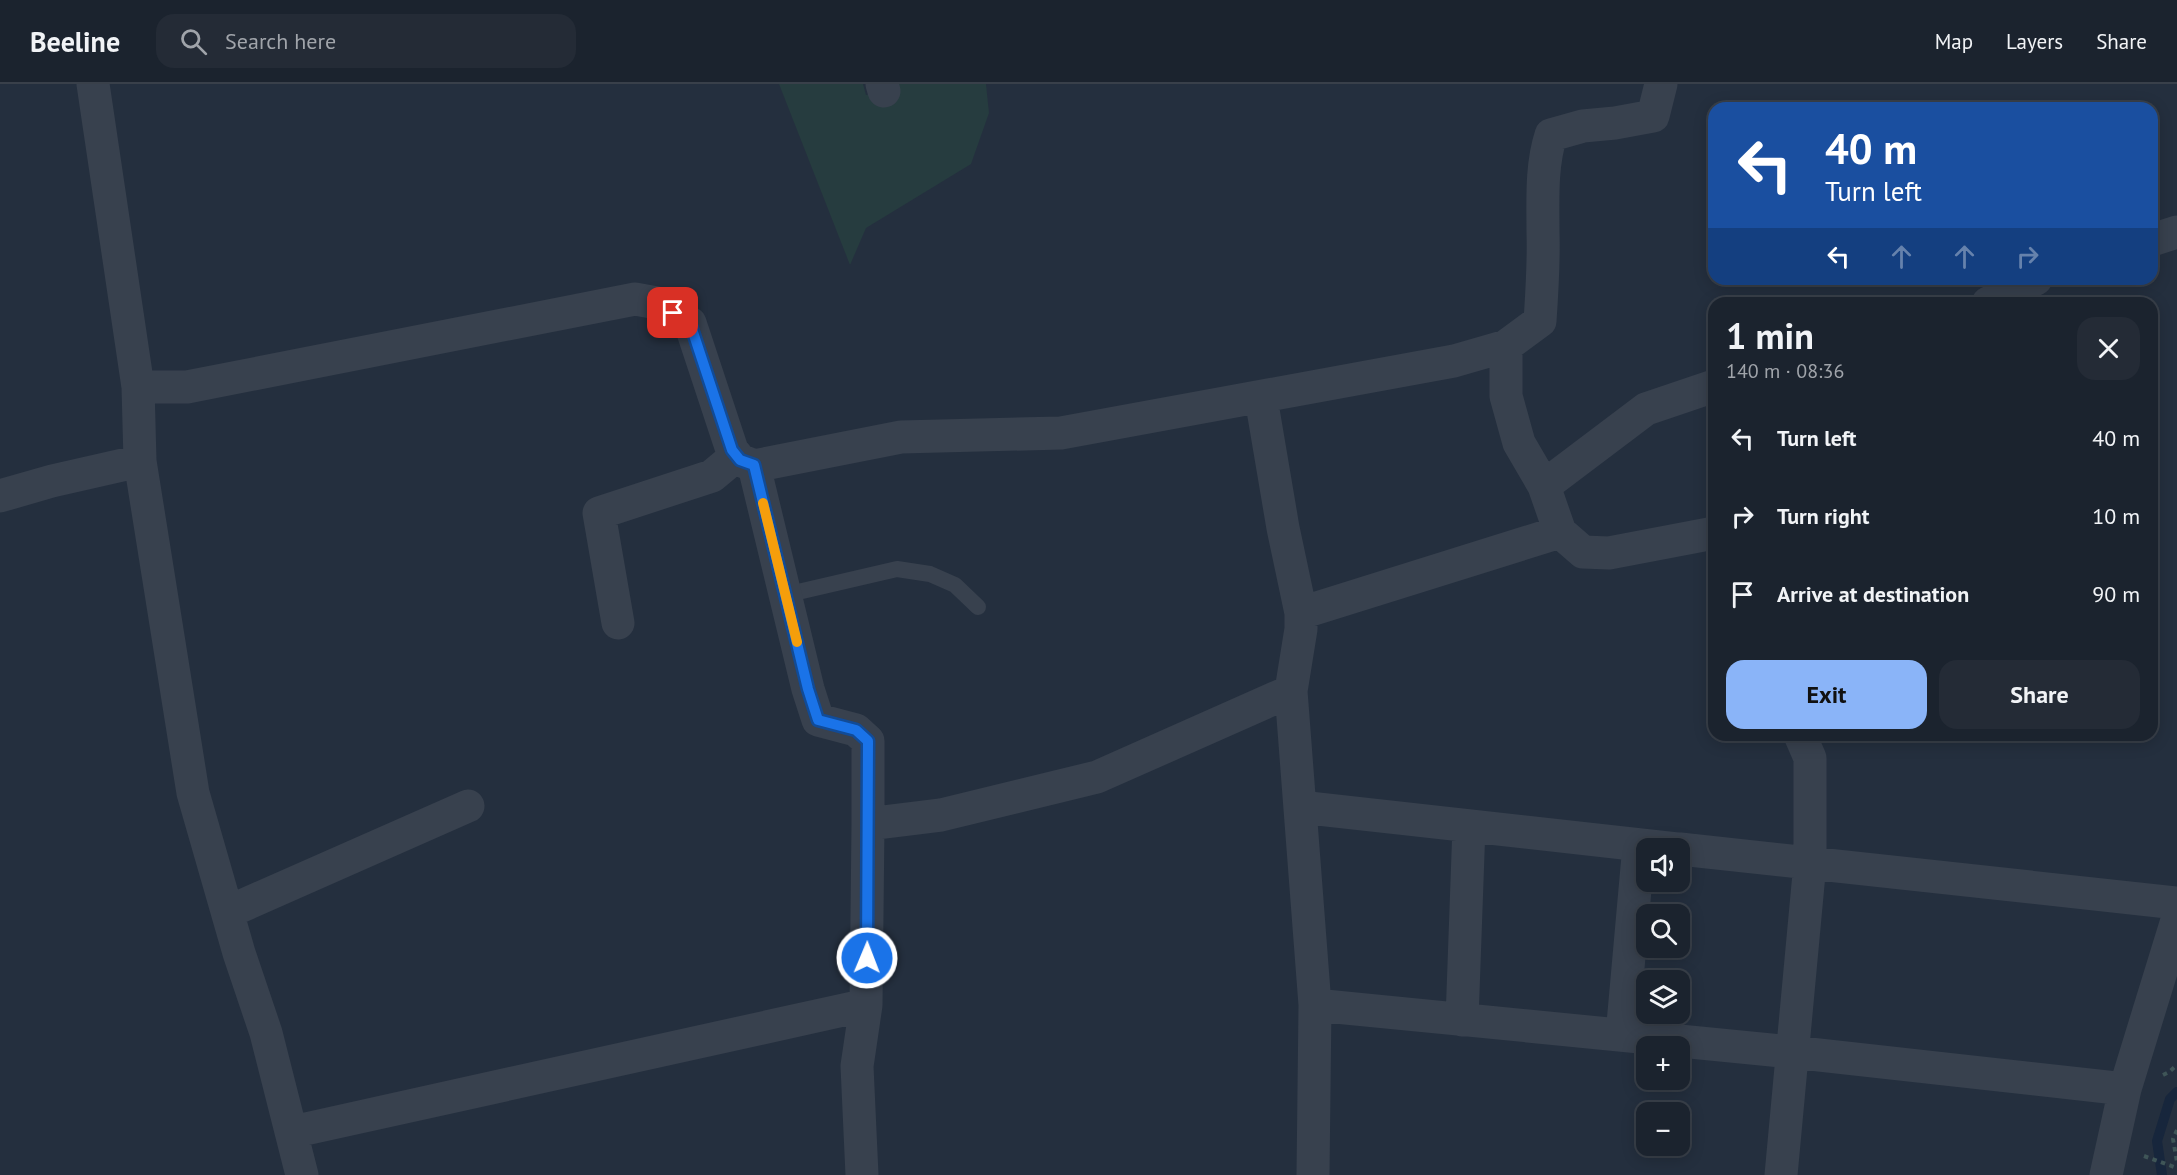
<!DOCTYPE html>
<html lang="en">
<head>
<meta charset="utf-8">
<style>
	body { margin:0; font-family:"PT Sans",sans-serif; background:#242b36; color:#f1f3f6; height:100vh; display:flex; flex-direction:column; font-size:22px; white-space:nowrap }
	* { box-sizing:border-box; margin:0 }
	p { font-size:20px; color:#a0a4aa }
	.icon { flex:none; width:33px; height:33px; fill:none; stroke:currentColor; stroke-width:2; stroke-linecap:round; stroke-linejoin:round }
	.map { position:relative; flex:1; overflow:hidden }
	.panel { position:absolute; left:1708px; top:213px; width:450px; height:444px; display:flex; flex-direction:column; background:#1b232e; border-radius:18px; box-shadow:0 3px 15px #0003,0 0 0 2px #39404a }
	.panel>* { flex:none }
	.guide { position:absolute; left:1708px; top:18px; width:450px; height:183px; border-radius:18px; box-shadow:0 3px 15px #0003,0 0 0 2px #39404a; background:#1a4fa0; color:#fff; overflow:hidden }
	.tools { position:absolute; left:1636px; top:754px; display:grid; gap:12px }
	.tools a { display:grid; place-items:center; width:54px; height:54px; border-radius:12px; background:#1b232e; box-shadow:0 3px 15px #0003,0 0 0 2px #39404a; font-size:30px }
	.pin { position:absolute; display:grid; place-items:center; width:51px; height:51px; color:#fff; margin:-26px; border-radius:12px; box-shadow:0 3px 9px #0006 }
	.me { position:absolute; width:66px; margin:-33px; rotate:1deg; stroke-linejoin:round; filter:drop-shadow(0 0 4px #0008) }
	.turn { display:flex; align-items:center; gap:21px; height:126px; padding:0 18px; font-size:27px }
	.turn .icon { width:78px; height:78px; stroke-width:2.5 }
	.turn b { display:block; font-size:42px; line-height:51px }
	.lanes { display:flex; align-items:center; height:57px; padding:0 18px; background:#0003; justify-content:center; gap:30px; direction:ltr }
	.lanes .off { opacity:.35 }
	.round { display:grid; place-items:center; flex:none; width:63px; height:63px; border-radius:18px; background:#242b36 }
	.overview { display:flex; align-items:center; justify-content:space-between; height:102px; padding:0 18px }
	h1 { font-size:36px; font-weight:700; line-height:45px }
	.cta { display:flex; gap:12px; margin-top:auto; padding:12px 18px }
	.cta a { flex:1; height:69px; border-radius:18px; background:#8ab4f8; color:#111; font-size:24px; font-weight:700; line-height:69px; text-align:center }
	.cta a+a { background:#242b36; color:#f1f3f6 }
	ul { padding:0; list-style:none }
	li { display:flex; align-items:center; gap:18px; height:78px; padding:0 18px }
	li div { flex:1 }
	li b { display:block; font-size:22px }
	li em { font-style:normal }
	header { display:flex; align-items:center; gap:36px; box-sizing:border-box; height:84px; padding:0 30px; background:#1b232e; border-bottom:2px solid #39404a }
	header strong { font-size:28px }
	nav { display:flex; gap:33px; margin-inline-start:auto; font-size:21px }
	.search { width:420px; height:54px; background:#242b36; display:flex; align-items:center; gap:15px; box-sizing:border-box; padding:0 21px; border-radius:18px; color:#a0a4aa; font-size:22px }
	.map>svg:first-child { display:block }
	.green { fill:#263c3f }
	.lines { fill:none; stroke-linecap:round; stroke-linejoin:round }
	.stream { stroke:#17263c; stroke-width:10 }
	.path { stroke:#3f5557; stroke-width:4; stroke-dasharray:4.5 4.5; stroke-linecap:butt }
	.lane { stroke:#38414e; stroke-width:16 }
	.street { stroke:#38414e; stroke-width:33 }
	.route-casing { stroke:#114b97; stroke-width:15 }
	.route { stroke:#1a73e8; stroke-width:10 }
	.slow { stroke:#f59e0b; stroke-width:10 }
</style>
</head>
<body>
<header>
<strong>Beeline</strong>
<div class="search"><svg class="icon" aria-label="search" viewBox="0 0 24 24"><circle cx="10" cy="10" r="6"/><path d="M15 15l6 6"/></svg>Search here</div>
<nav><a>Map</a><a>Layers</a><a>Share</a></nav>
</header>
<div class="map">
<svg width="2177" height="1091" viewBox="0 0 2177 1091">
	<rect width="100%" height="100%" fill="#242f3e"/>
	<!-- green -->
	<path class="green" d="M779,0H863L866,11L884,7L897,0H986L989,29L971,80L866,144L850,181Z"/>
	<g class="lines">
		<!-- stream -->
		<path class="stream" d="M2162,1091L2157,1057L2170,1015L2177,1008"/>
		<!-- path -->
		<path class="path" d="M2163,991L2169,988L2177,981
			M2177,1046L2173,1055L2177,1078
			M2144,1072L2177,1084"/>
		<!-- lane -->
		<path class="lane" d="M785,511L897,485L930,490L955,501L978,523"/>
		<!-- street -->
		<path class="street" d="M93,0L138,303L140,377L193,709L239,869L266,949L302,1091
			M882,0L884,7
			M2152,156L2177,148
			M1988,219L2036,195
			M1506,262V312L1519,359L1544,402L1560,448
			M138,303H187L635,215L657,219L690,239L732,366L740,376L754,382L901,353L1061,349L1454,277L1506,262L1540,237C1542,208 1544,178 1543,148C1543,116 1541,82 1551,51L1583,42L1615,39L1653,32L1661,0
			M1261,314L1283,444L1301,529V545L1291,607L1315,921L1313,1091
			M754,382L808,605L818,636L856,646L868,657V740
			M1544,402L1646,325L1714,302
			M0,412L52,397L140,377
			M1301,529L1560,448L1583,468L1609,469L1714,449
			M618,539L599,429L712,392L736,372
			M1300,723L1677,765
			M1680,765L2177,819
			M228,828L468,722
			M1315,921L1792,968L2125,1005
			M1462,936L1469,742
			M1622,951L1639,761
			M292,1048L866,921
			M862,1091L857,982L866,921L868,740L941,731L1097,693L1291,607
			M1781,1091L1810,779V674L1800,651
			M2106,1091L2125,1005L2177,836"/>
	</g>
	<g class="lines">
		<defs>
			<path id="route" d="M673,229L690,239L732,366L740,376L754,381L808,605L818,636L856,646L868,657L867,874"/>
		</defs>
		<!-- route casing -->
		<use href="#route" class="route-casing"/>
		<!-- route -->
		<use href="#route" class="route"/>
		<!-- slow -->
		<path class="slow" d="M763,419L797,558"/>
	</g>
</svg>
<div class="tools">
<a><svg class="icon" aria-label="sound" viewBox="0 0 24 24"><path d="M4 9h4l5-4v14l-5-4H4zM17 9q2 3 0 6"/></svg></a>
<a><svg class="icon" aria-label="search" viewBox="0 0 24 24"><circle cx="10" cy="10" r="6"/><path d="M15 15l6 6"/></svg></a>
<a><svg class="icon" aria-label="layers" viewBox="0 0 24 24"><path d="M12 4l9 5-9 5-9-5zM3 14l9 5 9-5"/></svg></a>
<a>+</a>
<a>−</a>
</div>
<div class="pin" style="left:673px;top:229px;background:#d93025"><svg class="icon" aria-label="arrive" viewBox="0 0 24 24"><path d="M6 21V4h12l-3 4 3 4H6"/></svg></div>
<svg class="me" style="left:867px;top:874px" viewBox="-20 -20 40 40"><circle r="17" fill="#1a73e8" stroke="#fff" stroke-width="3"/><path d="M0-11L8 9 0 5-8 9z" fill="#fff"/></svg>
<div class="guide">
<div class="turn"><svg class="icon" aria-label="left" viewBox="0 0 24 24"><path d="M17 20v-9H6M10 6l-5 5 5 5"/></svg><div><b>40 m</b>Turn left</div></div>
<div class="lanes"><svg class="icon" aria-label="left" viewBox="0 0 24 24"><path d="M17 20v-9H6M10 6l-5 5 5 5"/></svg><svg class="icon off" aria-label="ahead" viewBox="0 0 24 24"><path d="M12 20V5M6 11l6-6 6 6"/></svg><svg class="icon off" aria-label="ahead" viewBox="0 0 24 24"><path d="M12 20V5M6 11l6-6 6 6"/></svg><svg class="icon off" aria-label="right" viewBox="0 0 24 24"><path d="M7 20v-9h11M14 6l5 5-5 5"/></svg></div>
</div>
<section class="panel">
<div class="overview"><div><h1>1 min</h1><p>140 m · 08:36</p></div><a class="round"><svg class="icon" aria-label="close" viewBox="0 0 24 24"><path d="M6 6l12 12M18 6L6 18"/></svg></a></div>
<ul>
<li><svg class="icon" aria-label="left" viewBox="0 0 24 24"><path d="M17 20v-9H6M10 6l-5 5 5 5"/></svg><div><b>Turn left</b></div><em>40 m</em></li>
<li><svg class="icon" aria-label="right" viewBox="0 0 24 24"><path d="M7 20v-9h11M14 6l5 5-5 5"/></svg><div><b>Turn right</b></div><em>10 m</em></li>
<li><svg class="icon" aria-label="arrive" viewBox="0 0 24 24"><path d="M6 21V4h12l-3 4 3 4H6"/></svg><div><b>Arrive at destination</b></div><em>90 m</em></li>
</ul>
<div class="cta"><a>Exit</a><a>Share</a></div>
</section>
</div>
</body>
</html>
